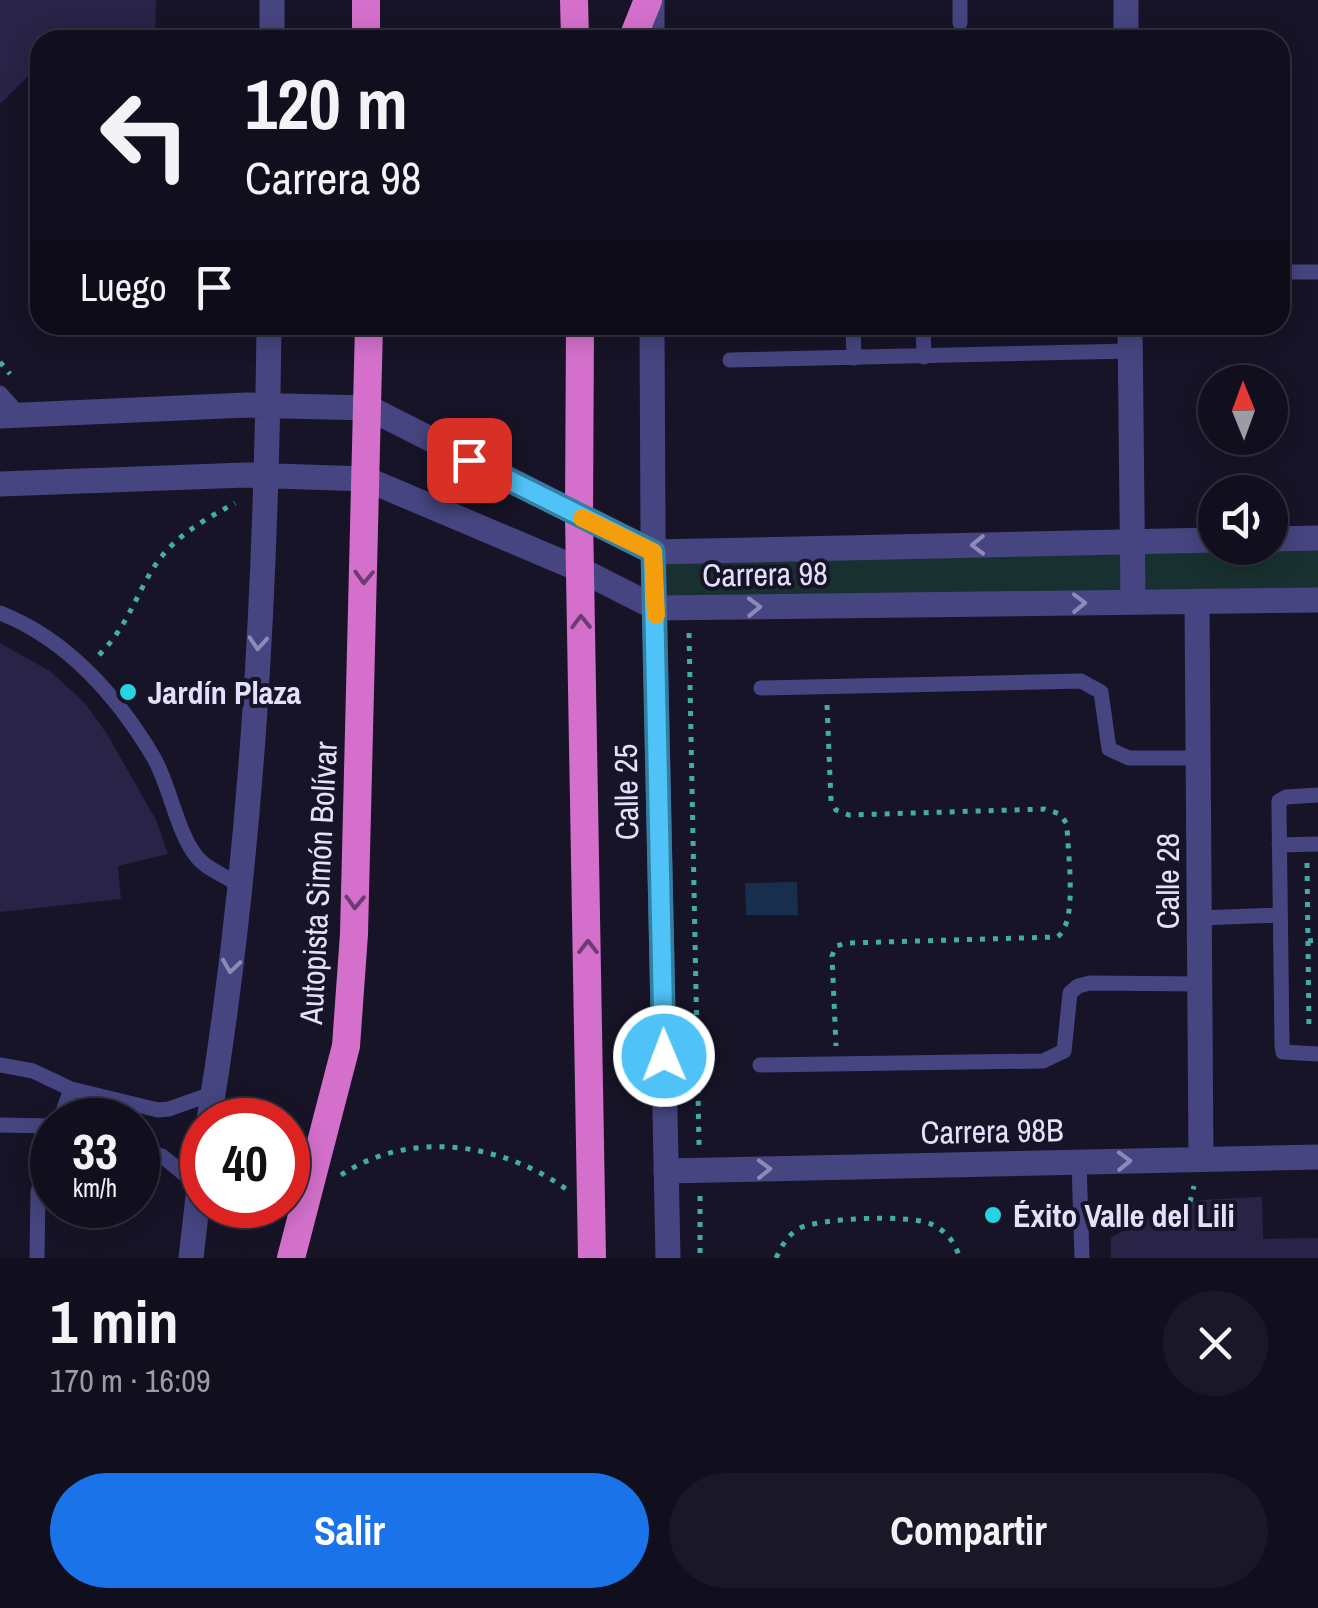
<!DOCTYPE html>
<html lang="es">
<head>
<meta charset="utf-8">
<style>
	body { margin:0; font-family:"Archivo Narrow",sans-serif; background:#1a1827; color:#f1f3f6; height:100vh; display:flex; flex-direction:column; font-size:38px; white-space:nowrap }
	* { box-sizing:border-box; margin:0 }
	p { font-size:32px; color:#9c9ca4 }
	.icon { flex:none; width:55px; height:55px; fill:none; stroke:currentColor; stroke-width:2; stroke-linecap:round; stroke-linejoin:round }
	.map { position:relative; height:1258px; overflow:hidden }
	.panel { display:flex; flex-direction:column; background:#110f1e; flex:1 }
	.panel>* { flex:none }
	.guide { position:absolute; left:30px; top:30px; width:1260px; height:305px; border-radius:30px; box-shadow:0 5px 25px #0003,0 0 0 2px #302f3c; background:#110f1e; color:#f1f3f6; overflow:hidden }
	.needle { width:65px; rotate:359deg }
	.fabs { position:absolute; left:1198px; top:365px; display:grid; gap:20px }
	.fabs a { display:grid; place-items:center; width:90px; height:90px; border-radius:50%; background:#110f1e; box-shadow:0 5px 25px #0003,0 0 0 2px #302f3c; font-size:50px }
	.speed { position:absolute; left:30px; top:1098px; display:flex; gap:20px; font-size:50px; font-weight:700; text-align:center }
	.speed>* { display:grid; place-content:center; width:130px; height:130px; border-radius:50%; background:#110f1e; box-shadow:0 5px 25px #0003,0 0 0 2px #302f3c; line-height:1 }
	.speed small { font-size:25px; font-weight:400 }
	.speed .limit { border:15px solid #d22; background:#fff; color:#111 }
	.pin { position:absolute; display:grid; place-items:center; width:85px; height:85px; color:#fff; margin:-42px; border-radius:20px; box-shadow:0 5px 15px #0006 }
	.me { position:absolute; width:110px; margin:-55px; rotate:359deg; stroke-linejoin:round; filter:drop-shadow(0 0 8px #0008) }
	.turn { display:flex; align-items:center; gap:35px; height:210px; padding:0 50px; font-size:45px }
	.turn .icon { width:130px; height:130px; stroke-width:2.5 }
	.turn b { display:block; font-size:70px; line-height:85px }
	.then { display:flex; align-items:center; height:95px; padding:0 50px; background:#0003; gap:20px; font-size:38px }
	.round { display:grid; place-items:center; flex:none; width:105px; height:105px; border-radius:52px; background:#1a1827 }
	.headline { display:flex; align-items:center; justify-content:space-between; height:170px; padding:0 50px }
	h1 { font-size:60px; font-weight:700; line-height:75px }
	.button { display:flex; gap:20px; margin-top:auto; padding:20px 50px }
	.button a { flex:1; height:115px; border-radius:60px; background:#1a73e8; color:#fff; font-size:40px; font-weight:700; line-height:115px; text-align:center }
	.button a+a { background:#1a1827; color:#f1f3f6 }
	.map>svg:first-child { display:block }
	.green { fill:#183130 }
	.water { fill:#182e4d }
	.building { fill:#292347 }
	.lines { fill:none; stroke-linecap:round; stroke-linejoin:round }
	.path { stroke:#41ada4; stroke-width:5; stroke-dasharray:5 8; stroke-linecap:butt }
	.service { stroke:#464581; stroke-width:15 }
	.minor { stroke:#464581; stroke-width:25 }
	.tertiary { stroke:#464581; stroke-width:25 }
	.trunk { stroke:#d470cc; stroke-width:28 }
	.oneway { stroke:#8c8bb8 }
	.oneway2 { stroke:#6c3d72 }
	.route-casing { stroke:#337fa1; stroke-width:25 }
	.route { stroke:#4fc3f7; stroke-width:18 }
	.slow { stroke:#f59e0b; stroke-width:18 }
	.poi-dot { fill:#25d3e2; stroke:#171428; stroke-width:4 }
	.labels { text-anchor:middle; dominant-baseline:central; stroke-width:8; stroke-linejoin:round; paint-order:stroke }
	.street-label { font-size:32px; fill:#e2e0fb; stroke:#171428 }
	.poi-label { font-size:32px; font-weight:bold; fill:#e2e0fb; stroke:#171428; text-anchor:start }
</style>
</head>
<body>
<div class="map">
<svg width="1318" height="1258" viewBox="0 0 1318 1258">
	<rect width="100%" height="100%" fill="#171428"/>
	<!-- green -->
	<path class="green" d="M1318,538V600L656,608L653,552L1270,548Z"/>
	<!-- water -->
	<path class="water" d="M797,882L798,915H746L745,883Z"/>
	<!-- building -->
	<path class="building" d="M0,0H156L155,40H40V87L29,75L0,104Z
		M0,643L50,671L85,703L107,734L156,820L168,854L118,866L121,899L0,912Z
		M1262,1197L1263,1239L1318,1238V1258H1111V1238L1146,1217L1200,1200Z"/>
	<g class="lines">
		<!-- path -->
		<path class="path" d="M0,362L10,374
			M689,633L699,1145
			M99,655C127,627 134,599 154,567C173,537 204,520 235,503
			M827,705L831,801L836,810L849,815L1045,809L1060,814L1067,824C1067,850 1079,923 1057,937L848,943L836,946L832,956L836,1046
			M1307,863L1309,1032
			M1308,941L1318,940
			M341,1175C410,1129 502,1143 566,1189
			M700,1196V1258
			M1190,1202L1194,1186
			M776,1258C782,1246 787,1235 800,1228C821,1218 909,1214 931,1224C948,1232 954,1242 960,1258"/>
		<!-- service -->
		<path class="service" d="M960,0V23
			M1280,272H1318
			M853,325L854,358
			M923,325L924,357
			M730,360L1130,351
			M0,393L20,415
			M0,613C67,639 118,697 154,758C170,786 177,833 197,857C206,869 229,878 242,886
			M761,688L1081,681L1101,692L1109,749L1129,758H1199
			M1318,795L1286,797L1279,801V808L1282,1045L1283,1052L1318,1054
			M1279,845L1318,844
			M1200,918L1280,915
			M0,1065L33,1071L71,1089L158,1110L169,1109L214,1093
			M760,1065L1043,1061L1064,1051L1070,993L1078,986L1090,983L1200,984
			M60,1120L71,1089
			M0,1125L52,1126
			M138,1148L162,1156L199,1186
			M1079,1162L1082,1258
			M37,1258L38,1192L52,1142"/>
		<!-- minor -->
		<path class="minor" d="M1126,0V40
			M1130,325L1133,602
			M1197,602L1201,1159
			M666,1171L1318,1157"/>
		<!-- tertiary -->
		<path class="tertiary" d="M652,0V40
			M272,40V0
			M652,325L653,531L668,1258
			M0,416L247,405L369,408L653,552L1215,540
			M0,484L246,475L366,479L581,570L656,608L1318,600
			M1270,539L1318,538
			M209,1120C252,857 266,591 269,325
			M191,1258L202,1162"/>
		<!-- trunk -->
		<path class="trunk" d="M366,0V40
			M574,0L575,40
			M632,40L648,0
			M580,325L579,516L592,1258
			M291,1258L346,1046L354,934L369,325"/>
	</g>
	<!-- one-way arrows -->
	<defs><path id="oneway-chevron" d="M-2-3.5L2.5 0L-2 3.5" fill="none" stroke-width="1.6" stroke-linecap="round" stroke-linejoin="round" transform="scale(2.5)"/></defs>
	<g class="oneway">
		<use href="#oneway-chevron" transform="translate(978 545) rotate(179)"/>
		<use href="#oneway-chevron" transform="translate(1079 603) rotate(-1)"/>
		<use href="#oneway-chevron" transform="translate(754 607) rotate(-1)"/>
		<use href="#oneway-chevron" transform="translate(258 643) rotate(94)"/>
		<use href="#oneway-chevron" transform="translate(231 966) rotate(98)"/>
		<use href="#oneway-chevron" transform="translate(1124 1161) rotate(-1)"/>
		<use href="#oneway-chevron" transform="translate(764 1169) rotate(-1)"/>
	</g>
	<g class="oneway2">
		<use href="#oneway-chevron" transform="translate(364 577) rotate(92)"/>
		<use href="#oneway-chevron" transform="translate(581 622) rotate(-91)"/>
		<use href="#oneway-chevron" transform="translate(355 902) rotate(92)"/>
		<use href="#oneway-chevron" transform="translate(588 947) rotate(-90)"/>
	</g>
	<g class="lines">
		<defs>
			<path id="route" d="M469,460L653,552L664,1056"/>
		</defs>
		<!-- route casing -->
		<use href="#route" class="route-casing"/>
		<!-- route -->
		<use href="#route" class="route"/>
		<!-- slow -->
		<path class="slow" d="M582,518L653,552L656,615"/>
	</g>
	<!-- markers -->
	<g class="poi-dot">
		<circle cx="128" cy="692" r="10"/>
		<circle cx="993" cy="1215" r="10"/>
	</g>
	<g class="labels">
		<!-- street labels -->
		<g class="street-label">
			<text transform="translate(765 574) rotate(-1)">Carrera 98</text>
			<text transform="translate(626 792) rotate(-91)">Calle 25</text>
			<text transform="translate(1167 881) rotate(-90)">Calle 28</text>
			<text transform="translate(318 883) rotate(-87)">Autopista Simón Bolívar</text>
			<text transform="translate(992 1131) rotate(-1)">Carrera 98B</text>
		</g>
		<!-- poi labels -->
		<g class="poi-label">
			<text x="148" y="692">Jardín Plaza</text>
			<text x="1013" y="1215">Éxito Valle del Lili</text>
		</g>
	</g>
</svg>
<div class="fabs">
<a><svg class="needle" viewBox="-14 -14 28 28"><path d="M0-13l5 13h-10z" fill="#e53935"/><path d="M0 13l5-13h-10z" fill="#9c9ca4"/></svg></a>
<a><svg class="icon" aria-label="sound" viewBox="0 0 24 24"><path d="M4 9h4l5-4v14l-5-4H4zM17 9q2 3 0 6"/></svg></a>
</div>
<div class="speed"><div>33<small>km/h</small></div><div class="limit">40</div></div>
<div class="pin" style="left:469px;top:460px;background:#d93025"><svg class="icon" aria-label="arrive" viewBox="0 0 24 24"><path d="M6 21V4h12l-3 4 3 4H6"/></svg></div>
<svg class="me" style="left:664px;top:1056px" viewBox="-20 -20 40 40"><circle r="17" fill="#4fc3f7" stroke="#fff" stroke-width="3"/><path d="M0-11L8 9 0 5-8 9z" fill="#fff"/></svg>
<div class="guide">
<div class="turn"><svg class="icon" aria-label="left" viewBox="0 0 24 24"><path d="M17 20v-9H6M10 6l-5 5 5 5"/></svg><div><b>120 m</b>Carrera 98</div></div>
<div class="then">Luego<svg class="icon" aria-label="arrive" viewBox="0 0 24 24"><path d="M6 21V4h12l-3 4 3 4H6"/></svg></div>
</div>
</div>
<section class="panel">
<div class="headline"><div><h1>1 min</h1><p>170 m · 16:09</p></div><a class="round"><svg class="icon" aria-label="close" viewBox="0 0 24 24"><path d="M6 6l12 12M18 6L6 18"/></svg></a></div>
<div class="button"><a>Salir</a><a>Compartir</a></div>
</section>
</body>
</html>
